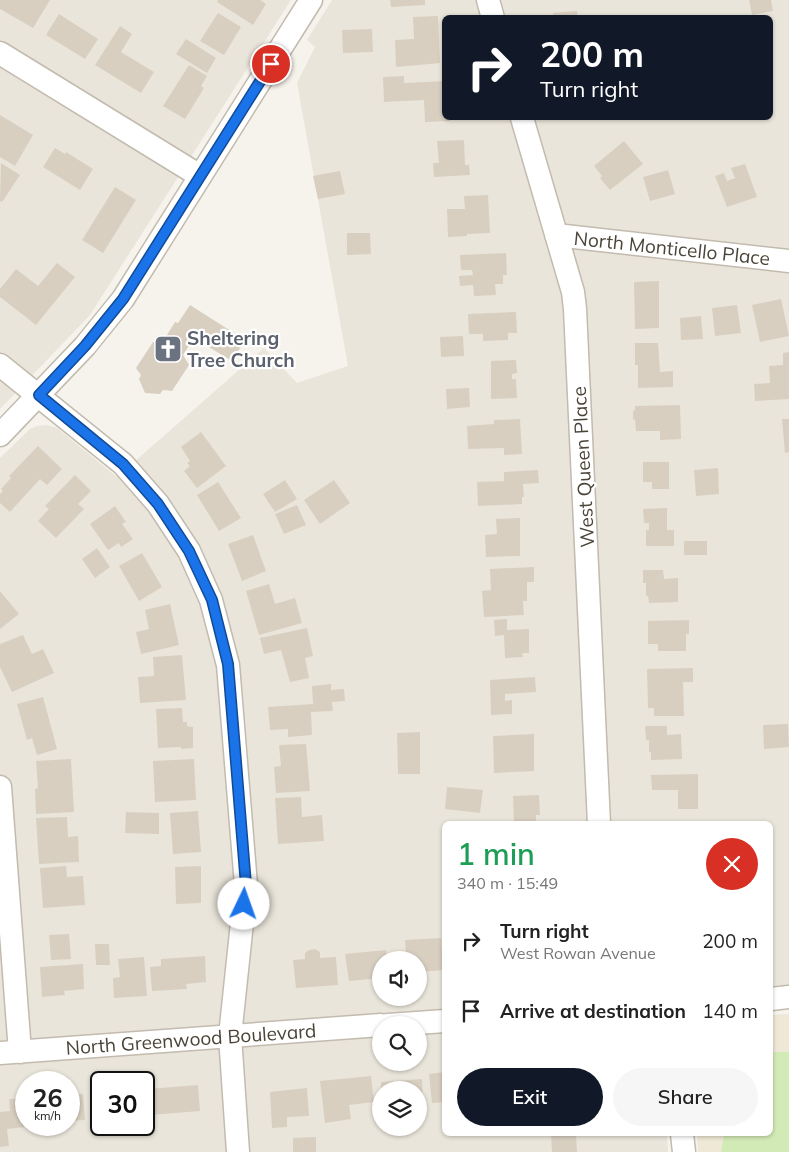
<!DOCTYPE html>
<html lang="en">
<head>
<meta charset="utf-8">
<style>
	body { margin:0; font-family:Mulish,sans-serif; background:#f6f6f6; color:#222; height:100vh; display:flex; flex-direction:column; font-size:19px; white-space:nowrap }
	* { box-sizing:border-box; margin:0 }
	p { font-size:16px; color:#767676 }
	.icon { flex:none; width:28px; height:28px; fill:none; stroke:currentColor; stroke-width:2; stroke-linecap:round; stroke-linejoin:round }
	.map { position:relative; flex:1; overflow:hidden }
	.side { position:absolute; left:442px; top:821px; width:331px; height:315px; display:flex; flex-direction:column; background:#fff; border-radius:8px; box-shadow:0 1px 4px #0004 }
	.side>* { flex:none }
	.top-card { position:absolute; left:442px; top:15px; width:331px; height:105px; border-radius:8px; box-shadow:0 1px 4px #0004; background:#111827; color:#fff; overflow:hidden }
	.fabs { position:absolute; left:372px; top:951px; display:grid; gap:10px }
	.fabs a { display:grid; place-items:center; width:55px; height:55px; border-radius:50%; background:#fff; box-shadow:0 1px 4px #0004; font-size:25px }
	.speed { position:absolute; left:15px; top:1071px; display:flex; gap:10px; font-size:25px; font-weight:700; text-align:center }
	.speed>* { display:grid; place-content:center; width:65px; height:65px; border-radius:50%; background:#fff; box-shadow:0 1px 4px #0004; line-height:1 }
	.speed small { font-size:12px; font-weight:400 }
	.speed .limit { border:2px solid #111; border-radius:8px; background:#fff; color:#111 }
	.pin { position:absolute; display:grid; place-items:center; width:42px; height:42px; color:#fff; margin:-21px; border:2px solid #fff; border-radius:50%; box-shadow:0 1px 5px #0007 }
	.me { position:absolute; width:55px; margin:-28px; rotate:3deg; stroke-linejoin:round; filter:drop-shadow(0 0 4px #0008) }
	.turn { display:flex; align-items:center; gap:18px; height:105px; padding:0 15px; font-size:22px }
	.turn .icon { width:65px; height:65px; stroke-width:2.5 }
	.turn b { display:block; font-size:35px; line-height:42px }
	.round { display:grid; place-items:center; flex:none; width:52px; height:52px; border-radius:26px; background:#f6f6f6 }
	.overview { display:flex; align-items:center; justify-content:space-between; height:85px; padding:0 15px }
	h1 { font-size:30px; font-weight:600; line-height:38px; color:#1e9e55 }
	.cta { display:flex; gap:10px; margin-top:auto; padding:10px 15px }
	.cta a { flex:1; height:58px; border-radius:30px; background:#111827; color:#fff; font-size:20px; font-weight:600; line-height:58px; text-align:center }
	.cta a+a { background:#f6f6f6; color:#222 }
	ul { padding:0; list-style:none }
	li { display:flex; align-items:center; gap:15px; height:70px; padding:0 15px }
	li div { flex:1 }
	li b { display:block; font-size:19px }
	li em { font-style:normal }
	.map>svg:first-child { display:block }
	.residential { fill:#eae5da; fill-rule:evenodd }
	.education { fill:#efe8d6 }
	.green { fill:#d2eab5 }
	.building { fill:#d8cfc1 }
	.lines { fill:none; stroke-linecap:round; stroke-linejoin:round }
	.minor-casing { stroke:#c2bbae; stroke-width:25 }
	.minor { stroke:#fff; stroke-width:22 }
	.route-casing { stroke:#114b97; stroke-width:12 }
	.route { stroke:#1a73e8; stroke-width:9 }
	.labels { text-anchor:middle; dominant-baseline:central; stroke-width:4.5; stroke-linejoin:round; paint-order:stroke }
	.street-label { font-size:19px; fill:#4b4439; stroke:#fff }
	.worship-label { font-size:19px; font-weight:bold; fill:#5b616d; stroke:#fff; text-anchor:start }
</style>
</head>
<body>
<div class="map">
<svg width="789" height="1152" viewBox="0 0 789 1152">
	<rect width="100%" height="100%" fill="#f6f3ec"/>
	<!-- residential -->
	<path class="residential" d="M0,0H291L90,315L0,409Z
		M332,0H789V985L771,986V824H445V1134H667L668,1152H0V458L30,429L37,426L47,425L57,428L117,477L264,348L297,383L348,366L297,83L315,47L307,40ZM445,18H771V118H445ZM381,960H419V998H381ZM381,1025H419V1062H381ZM26,1082H69V1125H26ZM101,1082H144V1125H101ZM381,1090H419V1128H381Z"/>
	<!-- education -->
	<path class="education" d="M789,1014V1152H698L697,1134H771V1015Z"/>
	<!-- green -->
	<path class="green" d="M771,1052H789V1152H721L724,1134H771Z"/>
	<!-- building -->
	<path class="building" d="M0,0H50L33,28L0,9Z
		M218,0H260L266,4L253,25L217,2Z
		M390,0H425V5L391,7Z
		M749,0H771L773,11L752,15Z
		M577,11L578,18H553V13Z
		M218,13L241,27L224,55L200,41Z
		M59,14L98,39L85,59L46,35Z
		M438,16L440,63L396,67L395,40L414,39L413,17Z
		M120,26L132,34L121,52L154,72L141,93L95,65Z
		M372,29L373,52L343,53L342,30Z
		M186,39L216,58L207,73L176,54Z
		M189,65L207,76L201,86L204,88L185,119L163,106Z
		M404,76V83L445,81V118H449L450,121L425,122L424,100L384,102L383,77Z
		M0,115L33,135L15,166L0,157Z
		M464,140L465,165H469L470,175L434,177L433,163H439L437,141Z
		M624,141L643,164L610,190L600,178L602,176L594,166Z
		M55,148L65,154L66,152L93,169L80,190L43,167Z
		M1,163L20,175L2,202L0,201Z
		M745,164L757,197L727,207L715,176L724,173L727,181L735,178L731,168Z
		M668,170L675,194L650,201L643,177Z
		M340,171L345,194L318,199L313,176Z
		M115,187L136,200L103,253L82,240Z
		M488,195L490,233L467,234V236L448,237L447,209H465L464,196Z
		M347,233H370L371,254L347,255Z
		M506,253L507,275H503V284H495L496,295L474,296L473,285L460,286L459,276L473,275L472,270H461L460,255Z
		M57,263L75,277L36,325L0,297V289L16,269L38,286Z
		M659,281V328L635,329L634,282Z
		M781,299L789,336L760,342L752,305Z
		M190,305L245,340L232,361L194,338L183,355L189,365L172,391L163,390L160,394L145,393L139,379L141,375L136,368L153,342L162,343L175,322L178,323Z
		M737,305L741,333L715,336L712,308Z
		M516,312L517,333H508V340L483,341V334H469L468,314Z
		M701,316L703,339L681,340L680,318Z
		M463,336L464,356L441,357L440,337Z
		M635,343H658L660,372L673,371V387L638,388V365H635Z
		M789,352V399L755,401L754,384L770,383L769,366L783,365V353Z
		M516,360L517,373L512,374V379H516L517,398L491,399V361Z
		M469,388L470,407L447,409L446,389Z
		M680,405L681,439L660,440V431H636L635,419L633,420V411L635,410V406Z
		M520,419L522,454L504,455V448L468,449L467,426L494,424V420Z
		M782,419H789V452L785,453Z
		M201,432L226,466L197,488L184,471L190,466L187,463L190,461L181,447Z
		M38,446L62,469L47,485L40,479L10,512L0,503V494L3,491L1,489L11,478L9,476Z
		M643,462H669V489H652V482H643Z
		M718,468L719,494L696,496L694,470Z
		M538,470L539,483L523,484L524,497H522V504L478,506L477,482L504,481V472Z
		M75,475L91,491L78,504L84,509L56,538L38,521L49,509L45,506Z
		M285,480L297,499L275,512L263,494Z
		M334,480L350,503L320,524L304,500Z
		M218,482L241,518L219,531L197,495Z
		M297,505L306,525L284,534L275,514Z
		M115,506L126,522L122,524L133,539L121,547L119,543L108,550L90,524Z
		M667,508V530H674V546H646V530H649V523H644L643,509Z
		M520,518V556L486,557L485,535L497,534L496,519Z
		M253,535L266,571L242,581L228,544Z
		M684,541H707V555H684Z
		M97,548L110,567L95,578L82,559Z
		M142,553L162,587L139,601L119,566Z
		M534,567V582H527V601H523L524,615L484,617L482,591L491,590L490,569Z
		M643,570H663L664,579L678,578V602L649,603L648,596H646V583H643Z
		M269,584L275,604L295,598L302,623L259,635L246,591Z
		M0,591L19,614L0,629Z
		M170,604L179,645L141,654L136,632L149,629L145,610Z
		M507,619V630L529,629V653H522L523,657L505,658L504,635L495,636L494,620Z
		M689,620V634H686V651H658V644H648V621Z
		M307,628L313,656L305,658L309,678L290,682L281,650L264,654L260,638Z
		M23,635L32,654L43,649L54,673L12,692L0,667V644Z
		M182,655L186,700L140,703L138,677L154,676L153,657Z
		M693,668V682H683L684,716H654V708H648L647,669Z
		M535,677L536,692L505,694V701L512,700V714L491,715L490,680Z
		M331,684V690L344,689L345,701L332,702L333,711L311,712L312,735L288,737V729L270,730L268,707L313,704L312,686Z
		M43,697L57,749L37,755L32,738L27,740L17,704Z
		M182,708L183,722H187V726L193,727V748L181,749V747L158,748L156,709Z
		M788,724L789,747L764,749L763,725Z
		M645,726H667V735L681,734L682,759L651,760V752H649V740H646Z
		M420,732V774H398L397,733Z
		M534,734V771L494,773L493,736Z
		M306,744L310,791L276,793L274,767L281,766L279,745Z
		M71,759L74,812L36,814L35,789L38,788L36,761Z
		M194,759L196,800L155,802L153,761Z
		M698,774V809H678V790H652L651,775Z
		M447,787L483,790L480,813L445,809Z
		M539,795L540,815H536V821L514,822L513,796Z
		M301,797L302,817L322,815L324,841L278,844L275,798Z
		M198,811L201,852L173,854L170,813Z
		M126,812L159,813V834L125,833Z
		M67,817L68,837L78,836L79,862L39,864L36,818Z
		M66,866L67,877L83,876L85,905L43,908L40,868Z
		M201,866V903L176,904L175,867Z
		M69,934L71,959L51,960L49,935Z
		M441,938L443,970L419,972V960H414V956H406L405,940Z
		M95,944H109L110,965H96Z
		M315,949L320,952V958L336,957L338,985L296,988L293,960L305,959V953L309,950Z
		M386,950L387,960H381V978L349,981L345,954Z
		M205,956L206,982L186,984L187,989L152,991L150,967L161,966V959Z
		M144,957L147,996L114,998L113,978L120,977L118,959Z
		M83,964L84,989L64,991L65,995L42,997L40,967Z
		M445,1072V1102L432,1103L429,1074Z
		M371,1076L374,1102L349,1105L351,1119L325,1123L320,1081Z
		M422,1079L423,1102L419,1103V1090H381V1082Z
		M198,1085L200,1111L150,1115L148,1089Z
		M307,1088L309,1116L287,1117V1127L272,1128L270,1092Z
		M83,1094L85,1120L69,1121V1095Z
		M24,1098L26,1127L7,1129L9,1146L0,1147V1112L10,1111L9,1099Z
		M95,1100H101V1122L97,1123Z
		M551,1134H576L577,1152H552Z
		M316,1137V1152H293V1138Z"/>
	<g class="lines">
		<defs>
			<path id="minor" d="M488,0L493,18
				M0,53L200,176
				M522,118L573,292L575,309L599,824
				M556,235L789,261
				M0,365L123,464L158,504L189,551L211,600L228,665L246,885L230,1036L238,1152
				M0,435L85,346L123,299L311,0
				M0,787L20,1052
				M771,999L789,997
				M388,1025L445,1021
				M0,1053L381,1025
				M682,1134L684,1152"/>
		</defs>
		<!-- minor casing -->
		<use href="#minor" class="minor-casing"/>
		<!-- minor -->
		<use href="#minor" class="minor"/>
	</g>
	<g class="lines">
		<defs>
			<path id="route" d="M244,904L246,885L228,664L212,600L189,551L158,504L123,464L39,395L85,346L123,299L271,64"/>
		</defs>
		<!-- route casing -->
		<use href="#route" class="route-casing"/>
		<!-- route -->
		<use href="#route" class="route"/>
	</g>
	<!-- icons -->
	<defs>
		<symbol id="church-square" viewBox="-11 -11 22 22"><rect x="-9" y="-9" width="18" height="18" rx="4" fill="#6b7280" stroke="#fff"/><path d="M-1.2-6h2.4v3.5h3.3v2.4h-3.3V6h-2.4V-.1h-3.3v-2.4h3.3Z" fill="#fff"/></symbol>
	</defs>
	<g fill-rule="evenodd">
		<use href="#church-square" x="152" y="333" width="32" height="32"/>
	</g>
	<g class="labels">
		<!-- street labels -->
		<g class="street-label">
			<text transform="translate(672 248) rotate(6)">North Monticello Place</text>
			<text transform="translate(583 467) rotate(-93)">West Queen Place</text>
			<text transform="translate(191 1039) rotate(-4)">North Greenwood Boulevard</text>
		</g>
		<!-- worship labels -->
		<g class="worship-label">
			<text x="187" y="338">Sheltering<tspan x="187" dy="22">Tree Church</tspan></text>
		</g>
	</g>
</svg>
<div class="fabs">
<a><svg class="icon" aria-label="sound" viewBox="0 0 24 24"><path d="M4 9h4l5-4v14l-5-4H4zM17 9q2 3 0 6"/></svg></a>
<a><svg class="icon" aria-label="search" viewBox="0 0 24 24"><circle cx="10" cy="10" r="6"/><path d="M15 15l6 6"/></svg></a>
<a><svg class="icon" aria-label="layers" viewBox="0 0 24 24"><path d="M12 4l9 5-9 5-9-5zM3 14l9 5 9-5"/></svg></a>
</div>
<div class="speed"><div>26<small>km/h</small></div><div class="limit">30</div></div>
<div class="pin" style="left:271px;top:64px;background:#d93025"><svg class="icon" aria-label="arrive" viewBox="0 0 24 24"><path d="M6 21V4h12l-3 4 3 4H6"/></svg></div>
<svg class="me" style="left:244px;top:904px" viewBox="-20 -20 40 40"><circle r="19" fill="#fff"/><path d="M0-13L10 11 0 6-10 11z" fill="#1a73e8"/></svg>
<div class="top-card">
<div class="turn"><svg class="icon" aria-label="right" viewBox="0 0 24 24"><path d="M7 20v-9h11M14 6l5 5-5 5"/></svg><div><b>200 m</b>Turn right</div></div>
</div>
<section class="side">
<div class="overview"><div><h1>1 min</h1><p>340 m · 15:49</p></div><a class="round" style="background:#d93025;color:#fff"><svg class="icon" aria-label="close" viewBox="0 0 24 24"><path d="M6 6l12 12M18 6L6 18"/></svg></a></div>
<ul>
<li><svg class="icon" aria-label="right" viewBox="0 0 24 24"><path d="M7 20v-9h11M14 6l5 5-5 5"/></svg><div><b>Turn right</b><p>West Rowan Avenue</p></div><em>200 m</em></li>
<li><svg class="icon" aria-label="arrive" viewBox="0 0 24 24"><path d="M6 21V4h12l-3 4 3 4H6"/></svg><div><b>Arrive at destination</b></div><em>140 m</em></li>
</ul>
<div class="cta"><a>Exit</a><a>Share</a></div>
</section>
</div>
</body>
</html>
